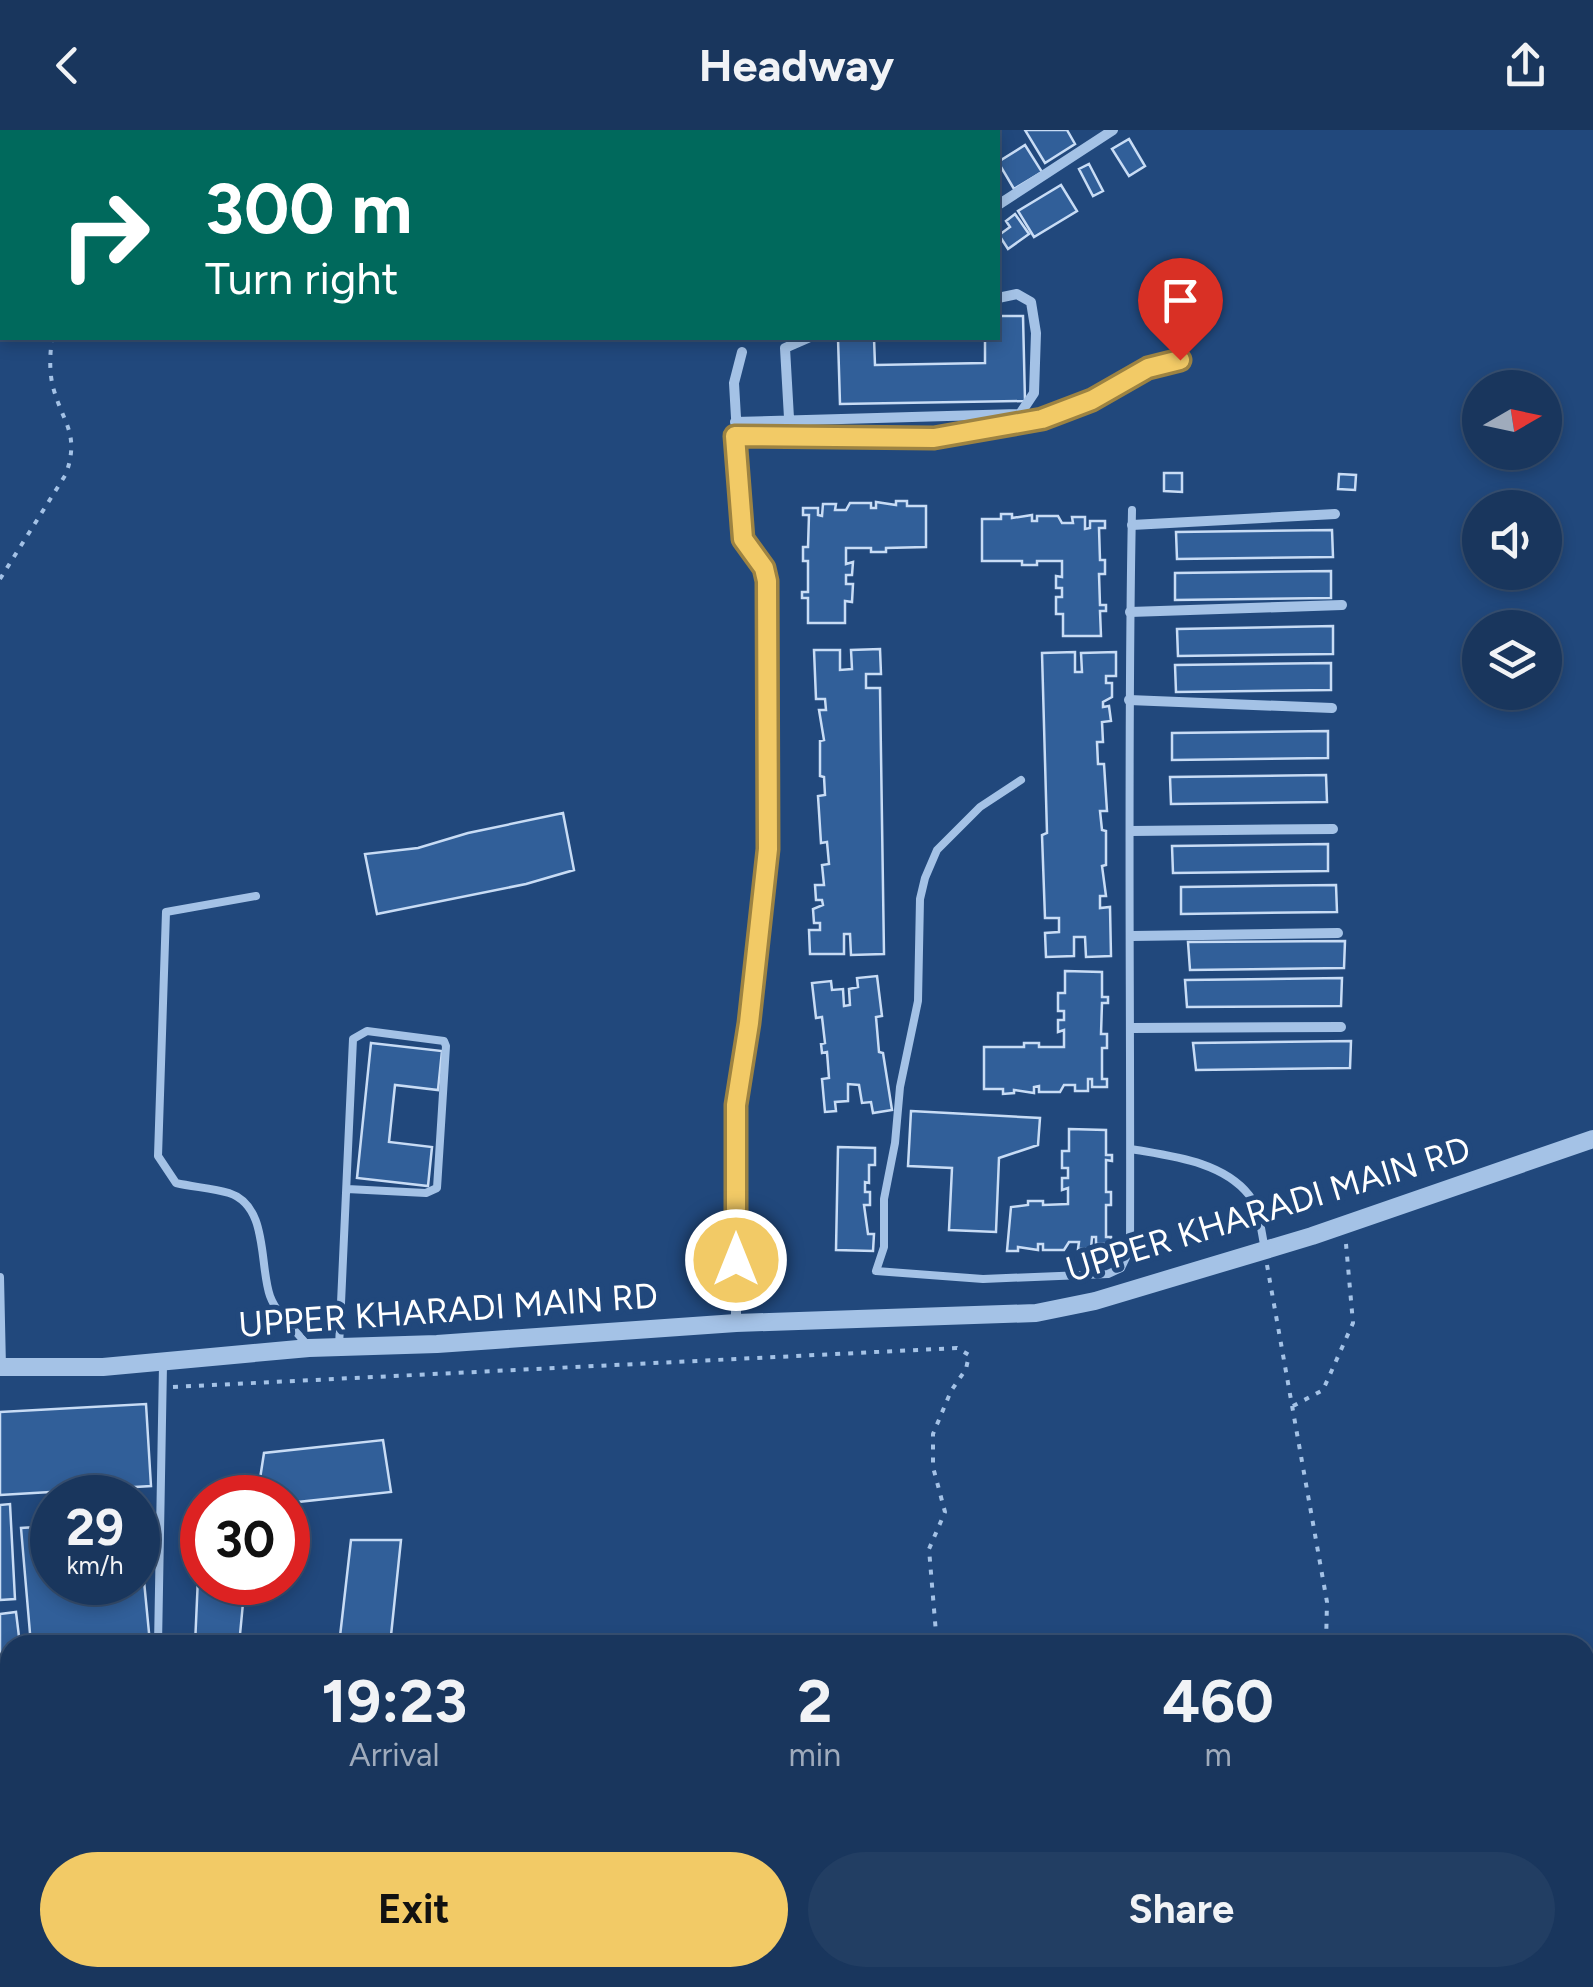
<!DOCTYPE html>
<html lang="en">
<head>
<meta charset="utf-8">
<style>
	body { margin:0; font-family:Figtree,sans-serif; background:#223e63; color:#f1f3f6; height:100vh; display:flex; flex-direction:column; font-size:38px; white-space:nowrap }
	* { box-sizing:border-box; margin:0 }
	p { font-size:32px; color:#9fabbc }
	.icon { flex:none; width:55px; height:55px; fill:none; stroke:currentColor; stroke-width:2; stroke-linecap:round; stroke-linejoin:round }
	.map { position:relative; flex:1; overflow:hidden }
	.drawer { position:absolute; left:0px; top:1505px; width:1595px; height:352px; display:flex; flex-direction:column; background:#19365d; border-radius:30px 30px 0 0; box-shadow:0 5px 15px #0003,0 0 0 2px #375072 }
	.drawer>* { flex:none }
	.guide { position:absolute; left:0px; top:0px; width:1000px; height:210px; box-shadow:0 5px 15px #0003,0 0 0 2px #375072; background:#00695c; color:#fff; overflow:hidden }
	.needle { width:65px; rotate:81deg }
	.controls { position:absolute; left:1462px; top:240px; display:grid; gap:20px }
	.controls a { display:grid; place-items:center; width:100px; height:100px; border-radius:50%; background:#19365d; box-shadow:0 5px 15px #0003,0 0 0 2px #375072; font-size:50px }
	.speed { position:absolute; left:30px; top:1345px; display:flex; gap:20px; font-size:50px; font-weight:700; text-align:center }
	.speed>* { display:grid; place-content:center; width:130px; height:130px; border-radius:50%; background:#19365d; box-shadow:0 5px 15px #0003,0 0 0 2px #375072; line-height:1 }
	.speed small { font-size:25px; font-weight:400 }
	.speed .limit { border:15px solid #d22; background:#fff; color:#111 }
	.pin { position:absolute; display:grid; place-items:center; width:85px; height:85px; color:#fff; margin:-102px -42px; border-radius:50% 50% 50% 0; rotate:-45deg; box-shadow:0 0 10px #0007 }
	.pin .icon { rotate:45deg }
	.me { position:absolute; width:110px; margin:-55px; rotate:0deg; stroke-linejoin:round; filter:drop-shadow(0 0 8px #0008) }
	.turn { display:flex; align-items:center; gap:35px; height:210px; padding:0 40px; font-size:45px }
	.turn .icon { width:130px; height:130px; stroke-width:2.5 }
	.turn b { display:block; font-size:70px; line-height:85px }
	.eta { display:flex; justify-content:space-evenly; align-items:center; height:170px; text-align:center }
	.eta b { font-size:60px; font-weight:700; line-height:70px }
	.cta { display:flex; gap:20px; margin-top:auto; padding:20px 40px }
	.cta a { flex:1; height:115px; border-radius:60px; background:#f2ca66; color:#111; font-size:40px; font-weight:700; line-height:115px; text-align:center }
	.cta a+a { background:#223e63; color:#f1f3f6 }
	header { display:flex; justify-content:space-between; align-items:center; height:130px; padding:0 40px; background:#19365d; font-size:45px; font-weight:700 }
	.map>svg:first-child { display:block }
	.building { fill:#315f99; stroke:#c8dcf5; stroke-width:2.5 }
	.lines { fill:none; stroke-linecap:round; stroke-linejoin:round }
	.path { stroke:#a4c2e6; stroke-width:4; stroke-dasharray:5 8; stroke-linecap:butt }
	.service { stroke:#a4c2e6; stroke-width:8 }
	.minor { stroke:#a4c2e6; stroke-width:10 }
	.tertiary { stroke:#a4c2e6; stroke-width:18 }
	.route-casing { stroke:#9d8342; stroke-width:25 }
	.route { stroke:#f2ca66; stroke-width:18 }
	.labels { text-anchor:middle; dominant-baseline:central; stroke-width:10; stroke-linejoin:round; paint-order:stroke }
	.street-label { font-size:35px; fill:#fff; stroke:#21487c }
</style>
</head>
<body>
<header><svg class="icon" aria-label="back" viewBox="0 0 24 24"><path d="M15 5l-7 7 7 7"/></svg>Headway<svg class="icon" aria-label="share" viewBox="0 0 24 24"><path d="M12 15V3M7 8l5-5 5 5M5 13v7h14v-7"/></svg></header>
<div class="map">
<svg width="1593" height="1857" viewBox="0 0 1593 1857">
	<rect width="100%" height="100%" fill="#21487c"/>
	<!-- building -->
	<path class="building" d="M1025,0H1067L1075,14L1045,33Z
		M1129,9L1145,36L1129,46L1112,19Z
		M1025,15L1042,42L1014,59L998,32Z
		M1089,34L1103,61L1093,66L1079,39Z
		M1061,55L1077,81L1034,107L1018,81Z
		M1015,84L1029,104L1008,119L999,105L1010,97L1006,91Z
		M998,186H1023L1025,271L840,274L838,208H874L875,235L985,233V208H998Z
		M1164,343H1182V362L1164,361Z
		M1339,344L1356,345L1355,360L1338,359Z
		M896,371H907V376H926V417L886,418V422H871V418H846V434L853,432L852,445H846V454H853L852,472L845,471V493H808V468H802V462H808V431H803V417H808L809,385H803V378H818V385L822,386L823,374H836L835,380H846L850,373H871V378H876V372L896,375Z
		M1001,384H1012V388L1032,385V391H1037V386H1058L1062,393H1073L1072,387H1085V399L1090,398V391H1105V398H1099L1100,430H1105V444H1099L1100,475H1106V481H1100L1101,506H1063V484H1056V467H1062V458H1056V446L1062,447V431H1037V435H1022V431H982V389H1001Z
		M1332,400L1333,427L1177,429L1176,402Z
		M1331,441V468L1175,470V443Z
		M1333,496V524L1178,526L1177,499Z
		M880,519L881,544H866V558H880L884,824L851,825L850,804H844V824H810L809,800H820V793H814L813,779L823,775L822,770H816L815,755H824L822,735L829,734L827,712L821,713L818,666L825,665L824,647L820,646V611L824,610L819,580H826L825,569H816L814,520H840V540L852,539L851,520Z
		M1075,522V542H1082L1081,523L1116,522V546H1106V553H1112V567L1103,572V577L1109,576L1111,591L1102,592L1103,612H1097L1098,634H1104L1107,681H1100L1102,700L1106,701V735L1102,736L1106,766H1100V778L1110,777L1111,826L1086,827L1085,807H1074V826L1046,827L1045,803L1059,802V788H1045L1042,705L1047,703L1042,523Z
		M1331,533V560L1176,562L1175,535Z
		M1328,601V628L1172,630V603Z
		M1326,645L1327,672L1171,674L1170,647Z
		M563,683L574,740L526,754L377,784L365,724L418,718L468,703Z
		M1328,714V741L1173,743L1172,716Z
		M1336,755L1337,782L1181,784V757Z
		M1345,811L1344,838L1190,840L1188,812Z
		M1065,841L1102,842V867H1108V873H1102L1101,904H1107V918H1102V949H1107V957H1092V949H1088V961H1075V955H1064L1060,962H1039V956L1034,957V963L1014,960V963L1003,964V959H984V917H1024V913H1039V917H1064V900L1058,902V890H1064V881H1058V863H1065Z
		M877,846L882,886L876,887L879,922L883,923L892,980L873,983L871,972L862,973L859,955L848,954V971L835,972L836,981L825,982L822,949L829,948L827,922L822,923L821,914L825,913L822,887L816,888L812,853L831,851L832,860L843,859L844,876L850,875L849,859L858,857L857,848Z
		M1342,848L1341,876L1187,877L1185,850Z
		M1351,911L1350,938L1196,940L1193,913Z
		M371,913L442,921L438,960L395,955L389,1012L432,1017L428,1056L357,1048Z
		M911,981L1040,988L1038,1015L999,1028L996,1102L949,1100L952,1038L908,1036Z
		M1069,999L1106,1000V1025H1112V1031L1106,1030V1062H1111V1075H1106V1107H1111V1114H1096V1107H1092L1091,1119H1078L1079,1112H1069L1064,1120H1043V1114H1038V1120L1018,1117V1121H1007L1011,1077L1028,1075V1071H1043V1075L1068,1074V1058L1062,1060V1048H1068V1038H1062V1021H1069Z
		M838,1017L875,1018V1035H869V1053L865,1052V1062H870V1075H864L868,1104H874L873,1121L836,1120Z
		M146,1274L151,1356L0,1365V1282Z
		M383,1310L391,1362L288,1373V1368H257L264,1323Z
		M10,1374L15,1469L0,1470V1375Z
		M138,1389L150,1513L31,1515L21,1398L52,1396V1452H138Z
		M200,1402L202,1452H245L239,1515H195Z
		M351,1410H401L390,1515H339Z
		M16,1482L20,1515H10V1526L0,1527V1484Z
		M0,1541H10V1664H0Z
		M0,1700H10V1820H0Z
		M0,1834H10V1848H130L131,1857H0Z
		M185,1848H224L223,1857H185Z"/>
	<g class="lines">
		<!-- path -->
		<path class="path" d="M323,0L335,2
			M105,2L107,0
			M0,449L66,344C80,303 63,294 53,257C49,241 50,224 52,208
			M1267,1135L1327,1472L1326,1515
			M173,1257L957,1218L969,1225L966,1239L951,1261L933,1304V1337L945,1382L929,1419L936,1503L932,1515
			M1293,1276L1323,1260L1353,1193L1346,1114
			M885,1848L891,1857
			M1342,1848L1361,1857"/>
		<!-- service -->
		<path class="service" d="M1021,650L980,677L937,720L925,748L920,769L918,871L900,957L895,1013L884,1069V1117L876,1141L983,1149L1108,1144L1121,1138L1130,1119C1131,872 1127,626 1132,380
			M256,766L166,782L158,1026L176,1053C193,1057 212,1058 229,1063C269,1076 259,1135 270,1166C277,1185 295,1199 307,1215
			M1131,1019C1170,1026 1222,1031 1249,1065C1260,1079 1261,1102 1265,1119
			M0,1147L2,1237
			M339,1217L353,909L367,901L444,911L446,916L437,1058L426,1063L347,1059
			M158,1515L163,1235
			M151,1857V1848"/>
		<!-- minor -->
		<path class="minor" d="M936,2L940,0
			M998,75L1113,0
			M789,288L785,218L808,208
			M735,292L1020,284L1034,263L1036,203L1031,172L1017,164L998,168
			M735,306L934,307L1042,289L1092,270L1148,238L1180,230
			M1132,395L1335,384
			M1130,482L1342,475
			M1129,570L1332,578
			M1131,701L1333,699
			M1132,806L1338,803
			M1131,898L1341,897
			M736,1193V975L749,893L768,719L767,451L763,438L743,409L734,253L742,222"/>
		<!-- tertiary -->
		<path class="tertiary" d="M0,1237H103L309,1218L437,1214L736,1193L1036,1183L1095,1171L1312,1106L1593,1009"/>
	</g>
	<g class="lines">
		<defs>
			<path id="route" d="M736,1130V975L749,893L768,719L767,451L764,438L743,409L735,306L934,308L1042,289L1092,270L1148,238L1180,230"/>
		</defs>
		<!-- route casing -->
		<use href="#route" class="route-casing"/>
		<!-- route -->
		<use href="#route" class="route"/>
	</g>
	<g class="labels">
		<!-- street labels -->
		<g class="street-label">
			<text transform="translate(1268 1079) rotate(-17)">UPPER KHARADI MAIN RD</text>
			<text transform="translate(448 1180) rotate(-4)">UPPER KHARADI MAIN RD</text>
		</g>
	</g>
</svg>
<div class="controls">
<a><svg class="needle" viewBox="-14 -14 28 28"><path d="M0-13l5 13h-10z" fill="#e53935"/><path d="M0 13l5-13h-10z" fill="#9fabbc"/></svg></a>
<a><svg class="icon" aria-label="sound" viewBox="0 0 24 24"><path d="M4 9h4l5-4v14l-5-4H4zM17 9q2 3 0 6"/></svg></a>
<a><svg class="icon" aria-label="layers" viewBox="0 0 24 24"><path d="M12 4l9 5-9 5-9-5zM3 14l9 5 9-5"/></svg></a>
</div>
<div class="speed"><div>29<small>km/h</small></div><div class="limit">30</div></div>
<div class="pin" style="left:1180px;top:230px;background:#d93025"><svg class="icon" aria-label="arrive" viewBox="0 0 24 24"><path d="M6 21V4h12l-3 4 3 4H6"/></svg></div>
<svg class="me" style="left:736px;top:1130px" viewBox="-20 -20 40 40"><circle r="17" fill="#f2ca66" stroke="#fff" stroke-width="3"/><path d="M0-11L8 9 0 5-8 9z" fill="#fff"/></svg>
<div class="guide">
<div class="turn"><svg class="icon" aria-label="right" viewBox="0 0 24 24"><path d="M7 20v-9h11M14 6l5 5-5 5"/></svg><div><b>300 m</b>Turn right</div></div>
</div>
<section class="drawer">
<div class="eta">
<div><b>19:23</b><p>Arrival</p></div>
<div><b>2</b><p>min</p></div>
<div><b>460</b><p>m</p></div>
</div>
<div class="cta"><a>Exit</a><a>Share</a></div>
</section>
</div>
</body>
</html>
